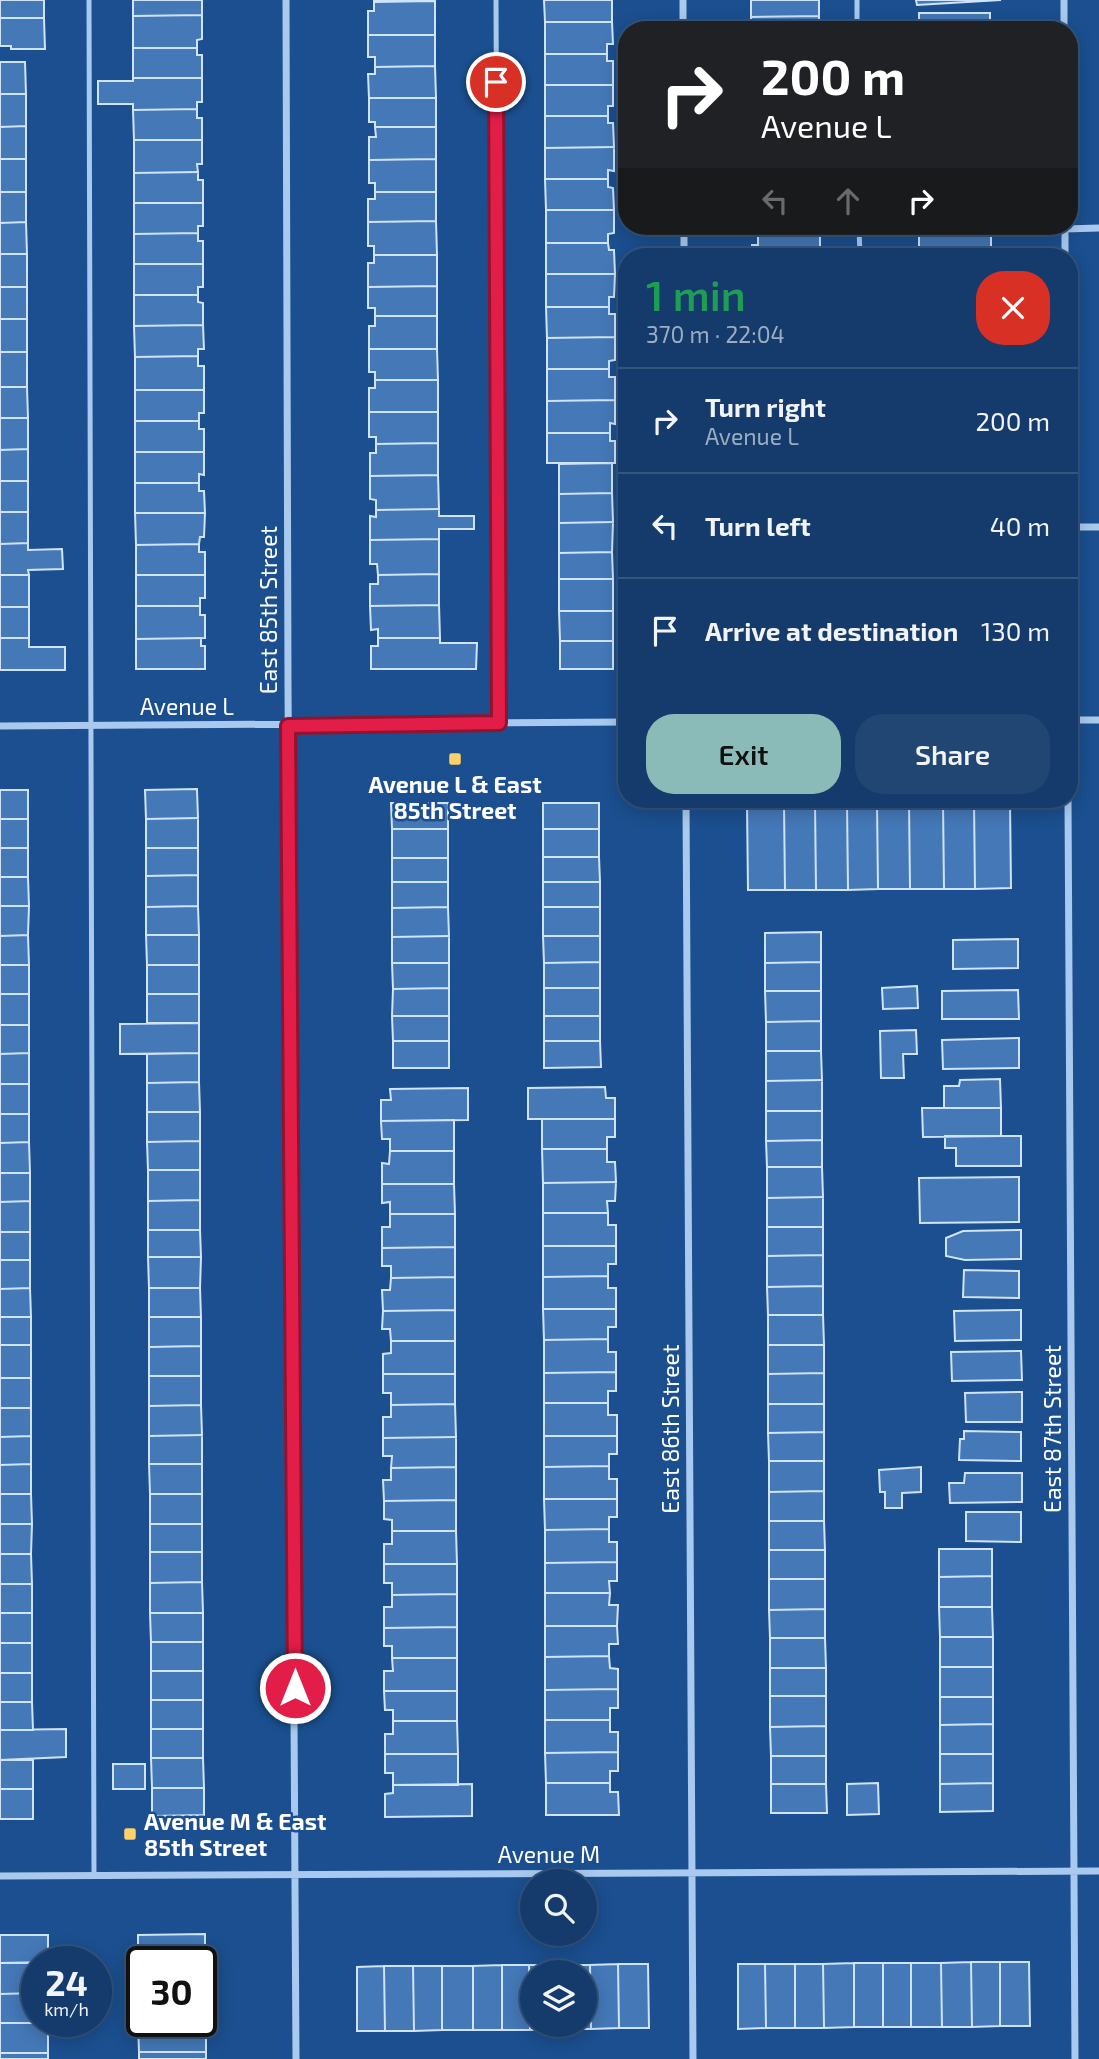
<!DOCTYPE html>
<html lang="en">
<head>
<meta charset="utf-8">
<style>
	body { margin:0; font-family:"Exo 2",sans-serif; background:#214673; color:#f1f3f6; height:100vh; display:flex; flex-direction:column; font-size:26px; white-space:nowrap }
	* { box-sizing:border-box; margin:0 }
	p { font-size:23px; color:#9dadc1 }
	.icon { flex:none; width:38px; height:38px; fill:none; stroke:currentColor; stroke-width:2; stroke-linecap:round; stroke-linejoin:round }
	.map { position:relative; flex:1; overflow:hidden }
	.drawer { position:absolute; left:618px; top:248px; width:460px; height:560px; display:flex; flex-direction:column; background:#143b6b; border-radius:28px; box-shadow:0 4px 18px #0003,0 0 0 2px #33557e }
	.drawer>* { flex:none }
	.hud { position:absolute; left:618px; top:21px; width:460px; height:214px; border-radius:28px; box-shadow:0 4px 18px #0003,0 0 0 2px #33557e; background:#202124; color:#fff; overflow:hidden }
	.tools { position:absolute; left:520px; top:1869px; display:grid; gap:14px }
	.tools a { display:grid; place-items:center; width:77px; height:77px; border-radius:50%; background:#143b6b; box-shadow:0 4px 18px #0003,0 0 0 2px #33557e; font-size:35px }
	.speed { position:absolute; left:21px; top:1946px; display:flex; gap:14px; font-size:35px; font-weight:700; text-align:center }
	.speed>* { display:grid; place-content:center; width:91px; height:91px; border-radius:50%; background:#143b6b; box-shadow:0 4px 18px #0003,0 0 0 2px #33557e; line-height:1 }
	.speed small { font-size:18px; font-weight:400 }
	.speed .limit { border:4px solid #111; border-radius:10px; background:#fff; color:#111 }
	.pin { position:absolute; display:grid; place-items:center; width:60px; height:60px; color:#fff; margin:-30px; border:4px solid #fff; border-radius:50%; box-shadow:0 2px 7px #0007 }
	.me { position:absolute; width:77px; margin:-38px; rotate:0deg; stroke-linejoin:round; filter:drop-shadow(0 0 5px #0008) }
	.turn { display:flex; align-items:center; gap:24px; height:147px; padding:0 28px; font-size:32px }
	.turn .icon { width:91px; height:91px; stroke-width:2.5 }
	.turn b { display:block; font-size:49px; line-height:60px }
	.lanes { display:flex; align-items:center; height:66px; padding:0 28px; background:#0003; justify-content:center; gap:35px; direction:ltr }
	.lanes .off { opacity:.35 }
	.round { display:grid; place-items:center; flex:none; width:74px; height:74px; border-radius:28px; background:#214673 }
	.overview { display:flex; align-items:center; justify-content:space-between; height:119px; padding:0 28px }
	h1 { font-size:42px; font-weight:600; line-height:52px; color:#1e9e55 }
	.action { display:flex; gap:14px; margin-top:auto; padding:14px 28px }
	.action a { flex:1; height:80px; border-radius:28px; background:#8bbbb9; color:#111; font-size:28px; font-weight:600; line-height:80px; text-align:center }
	.action a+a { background:#214673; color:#f1f3f6 }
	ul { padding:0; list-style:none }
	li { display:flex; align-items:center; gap:21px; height:105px; padding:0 28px; border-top:2px solid #33557e }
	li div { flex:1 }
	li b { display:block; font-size:26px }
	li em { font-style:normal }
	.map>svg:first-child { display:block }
	.building { fill:#4478b7; stroke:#cfe3fa; stroke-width:2 }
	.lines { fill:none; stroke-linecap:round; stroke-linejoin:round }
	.lane { stroke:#a9c9ee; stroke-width:5 }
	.street { stroke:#a9c9ee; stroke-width:7 }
	.route-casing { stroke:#92132f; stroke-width:18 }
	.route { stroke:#e11d48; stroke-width:12 }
	.poi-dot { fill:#ffd166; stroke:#1b4f8f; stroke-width:2.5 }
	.labels { text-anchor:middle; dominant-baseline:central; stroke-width:5; stroke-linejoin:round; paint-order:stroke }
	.street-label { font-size:23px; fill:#fff; stroke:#1b4f8f }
	.poi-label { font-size:23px; font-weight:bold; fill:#fff; stroke:#1b4f8f }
</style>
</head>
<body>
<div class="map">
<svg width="1099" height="2059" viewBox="0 0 1099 2059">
	<rect width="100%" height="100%" fill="#1b4f8f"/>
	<!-- building -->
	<path class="building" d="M0,0H44V18H0Z
		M133,0H202V15L133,16Z
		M374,0H435V1L374,2Z
		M544,0H612V22H545Z
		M751,0H819V16L751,17Z
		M916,0H1001L917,5Z
		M435,1V35H368V11H374V2Z
		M919,13H990V30H919Z
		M202,15V39L197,40V48H133V16Z
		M819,16V30H751V17Z
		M0,18H44L45,49H11V46H0Z
		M545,22H612L613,44H607V54H545Z
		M368,35H435V66L375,67V57H368Z
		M133,48H197V55H202V78H133Z
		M545,54H607V61H613V85H545Z
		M0,62H25L26,94H0Z
		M435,66L436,98H369L368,74H375V67Z
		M133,78H202V102H197V109L133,110V104H98V81H133Z
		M545,85H613V106H608V116H545Z
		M0,94H26V126L0,127Z
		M369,98H436V127H375V122H369Z
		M197,109V118H202V140H134L133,110Z
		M545,116H608V123H613L614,147L545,148Z
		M26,126V159H0V127Z
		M375,127H436V159L369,160V137H376Z
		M134,140H202V164H197L198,172L134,173Z
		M614,147V171L608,170V179H545V148Z
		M0,159H26V192H0Z
		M436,159V192H375V183H369V160Z
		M198,172V180H203V203H134V173Z
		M545,179H608V187L613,188L614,210H546Z
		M0,192H26V222L0,223Z
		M375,192H436V221L368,222V199H375Z
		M134,203H203V226H198V233L134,234Z
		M546,210H614V233L608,234V243H546Z
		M436,221L437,255H374V246H368V222Z
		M26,222L27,254H0V223Z
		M752,226H820V235H758V228H752Z
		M919,226H991V247H919Z
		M198,233V241H203V264H134V234Z
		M758,235H820V257H752V245H758Z
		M546,243H608L609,250H614L615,274H546Z
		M0,254H27V287H0Z
		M374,255H437V286L368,287V263H374Z
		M134,264H203V287H198V295H134Z
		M546,274H615L614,297H609V307H546Z
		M437,286V316H375V308H368V287Z
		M0,287H27V319H0Z
		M134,295H198V302L203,303V325L134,326Z
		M546,307H609V314H615V337L547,338Z
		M375,316H437V349H369V326H375Z
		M0,319H27V352H0Z
		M203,325L204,349H198V356L135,357L134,326Z
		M615,337V360L609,361V369H547V338Z
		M369,349H437L438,380H375V372H369Z
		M0,352H27V387H0Z
		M198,356V366H204V390H135V357Z
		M547,369H609V377H615V400L547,401Z
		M375,380H438V412H369V388H375Z
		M0,387H27L28,418H0Z
		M135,390H204V413H199V421H135Z
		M615,400V424L610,423V433H547V401Z
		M369,412H438V443L376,444V437H369Z
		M0,418H28V449L0,450Z
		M135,421H199V429H204V452H135Z
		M547,433H610V441H615V463H547Z
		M438,443V475L370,476V453H376V444Z
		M28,449V481H0V450Z
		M135,452H204V475L199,474V483H135Z
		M612,463V493L559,494V464Z
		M438,475L439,509L376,510V500L370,499V476Z
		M0,481H28V512H0Z
		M135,483H199V491H204L205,513H135Z
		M612,493L613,522L559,523V494Z
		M439,509V516H474V529H439V539L370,540V516L376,517V510Z
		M0,512H28V543L0,544Z
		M135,513H205L204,537H200L199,544L136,545Z
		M613,522L612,552L559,553V523Z
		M439,539V574L378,575L377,564H370V540Z
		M28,543V550L62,549L63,569L28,570L29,575H0V544Z
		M199,544V552H205V575H136V545Z
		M612,552L613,579H559V553Z
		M439,574V605L370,606V584H378V575Z
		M0,575H29V607H0Z
		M136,575H205V598H200V606H136Z
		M559,579H613V611H559Z
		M439,605L440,638H378V629L371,630L370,606Z
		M136,606H200V615H205V638L136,639Z
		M0,607H29V638H0Z
		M559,611H613V641H560Z
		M0,638H29V647H65V670H0Z
		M201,638V646H205V669H136V639Z
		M378,638H440V643H477L476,669H371V646H378Z
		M560,641H613V669H560Z
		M197,789L198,818L146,819L145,790Z
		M0,790H28V819H0Z
		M909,802L910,889H878L877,803Z
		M909,802H943L944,889H910Z
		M943,802H974L975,889H944Z
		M974,802H1010L1011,888L975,889Z
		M391,803H448V829H392Z
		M543,803H599V829H543Z
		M815,803L816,890H785L784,804Z
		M815,803H847L848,890H816Z
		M847,803H877L878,889L848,890Z
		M747,804H784L785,890H748Z
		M198,818V848H146V819Z
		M0,819H28V848H0Z
		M392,829H448V858H392Z
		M543,829H599V857H543Z
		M0,848H28V877H0Z
		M146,848H198V875L146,876Z
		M543,857H599L600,882H543Z
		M392,858H448V882H392Z
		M198,875V906L146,907V876Z
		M0,877H28L29,906H0Z
		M392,882H448V907L392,908Z
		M543,882H600V907H543Z
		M0,906H29L28,935L0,936Z
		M198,906L199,935H146V907Z
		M448,907L449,936L392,937V908Z
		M543,907H600V936H543Z
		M821,932V962L765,963V933Z
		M28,935L29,965H0V936Z
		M146,935H199V965H147Z
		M449,936V963H392V937Z
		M543,936H600V962L544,963Z
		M1018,939V968L953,969V940Z
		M600,962V988H544V963Z
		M821,962V991H765V963Z
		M392,963H449V988L393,989Z
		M0,965H29V994H0Z
		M147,965H199V994H147Z
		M917,986L918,1008L883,1009L882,988Z
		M449,988V1016H392L393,989Z
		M544,988H600V1016H544Z
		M1018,990L1019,1019H942V991Z
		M765,991H821V1021L766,1022Z
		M0,994H29V1025H0Z
		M147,994H199V1023H147Z
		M392,1016H449V1041H393Z
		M544,1016H600V1041H544Z
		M821,1021V1051H766V1022Z
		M199,1023V1053L120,1054V1024Z
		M0,1025H29V1053L0,1054Z
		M916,1030L917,1054H903L904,1078H881L880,1031Z
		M1019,1038V1068L943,1069L942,1040Z
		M393,1041H449V1068H393Z
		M544,1041H600L601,1067L544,1068Z
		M766,1051H821L822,1080L766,1081Z
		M29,1053V1084H0V1054Z
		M199,1053V1082L147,1083V1054Z
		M1000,1079L1001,1108H944V1086H959L960,1080Z
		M822,1080V1111H766V1081Z
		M199,1082L200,1112H147V1083Z
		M0,1084H29V1114H0Z
		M605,1087L606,1098H615V1119H528V1088Z
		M468,1088V1120L381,1121V1100H391L390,1089Z
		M922,1108H1001V1136L923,1137Z
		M766,1111H822V1140L766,1141Z
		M147,1112H200V1141L147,1142Z
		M0,1114H29V1142L0,1143Z
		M542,1119H615V1137H607V1149H542Z
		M454,1120V1151H390V1139H382L381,1121Z
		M945,1136H1021V1166H956V1148H945Z
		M822,1140V1167H767L766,1141Z
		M200,1141V1170H148L147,1142Z
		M29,1142L30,1173H0V1143Z
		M542,1149H607V1162H615L616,1182L543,1183Z
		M390,1151H454V1184H382V1163L389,1164Z
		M767,1167H822L823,1197L767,1198Z
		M148,1170H200V1200L148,1201Z
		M0,1173H30V1201L0,1202Z
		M1019,1177V1222L920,1223L919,1178Z
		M616,1182L615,1201H607L608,1213H543V1183Z
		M382,1184H454L455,1214H390V1202L382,1203Z
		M823,1197V1227H767V1198Z
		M200,1200V1230H148V1201Z
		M30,1201V1232H0V1202Z
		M543,1213H608V1225H616V1246H543Z
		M390,1214H455V1247L382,1248V1227H390Z
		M767,1227H823V1255L767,1256Z
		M148,1230H200L201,1257H148Z
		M1021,1230V1259L965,1260L946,1256V1238L963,1231Z
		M0,1232H30V1260H0Z
		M543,1246H616V1264H608V1276L543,1277Z
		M455,1247V1277L391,1278V1266H382V1248Z
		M823,1255V1286L767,1287V1256Z
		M148,1257H201L200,1288H149Z
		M0,1260H30V1288L0,1289Z
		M964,1270L1019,1271V1298L963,1297Z
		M608,1276V1288H616V1309H543V1277Z
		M455,1277V1310L383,1311L382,1290H390L391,1278Z
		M823,1286V1315H768L767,1287Z
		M30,1288L31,1317H0V1289Z
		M149,1288H200L201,1317H149Z
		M543,1309H616V1327H608V1339L544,1340Z
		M455,1310V1341H391L390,1329H382L383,1311Z
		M1021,1310V1340L955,1341L954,1311Z
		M768,1315H823L824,1345H768Z
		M0,1317H31V1345H0Z
		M149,1317H201V1346L149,1347Z
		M608,1339V1352H616V1372L544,1373V1340Z
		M391,1341H455V1374H383V1354L391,1353Z
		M0,1345H31V1378H0Z
		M768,1345H824V1373L768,1374Z
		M201,1346V1376H149V1347Z
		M1021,1351L1022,1380L952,1381L951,1352Z
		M616,1372V1391H608V1403H544V1373Z
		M824,1373V1404H768V1374Z
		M383,1374H455V1404L391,1405V1393H383Z
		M149,1376H201V1405L149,1406Z
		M0,1378H31V1408H0Z
		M1022,1392V1422H966L965,1393Z
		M544,1403H608V1415H617V1436H544Z
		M455,1404L456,1437L383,1438V1417H391V1405Z
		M768,1404H824V1432L768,1433Z
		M201,1405L202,1435L149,1436V1406Z
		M0,1408H31V1436L0,1437Z
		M964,1431L1021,1432V1461L959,1460L960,1439H964Z
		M824,1432V1461H769L768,1433Z
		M202,1435V1464H149V1436Z
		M31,1436V1464L0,1465V1437Z
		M544,1436H617V1454H609V1466L544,1467Z
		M456,1437V1467L391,1468L392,1456H383V1438Z
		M769,1461H824V1491L769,1492Z
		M31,1464V1494H0V1465Z
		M149,1464H202V1494H150Z
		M609,1466V1479H617V1499H544V1467Z
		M456,1467V1500L384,1501L383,1480H391V1468Z
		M921,1467V1492L902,1493V1508H885V1492H880L879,1470Z
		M965,1473H1022V1502L950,1503L949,1483H964Z
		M824,1491V1521H769V1492Z
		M0,1494H31L32,1524H0Z
		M150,1494H202V1524H150Z
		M544,1499H617V1517H609V1529L545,1530Z
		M456,1500V1531H392V1520L384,1519V1501Z
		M966,1512H1021V1542L966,1541Z
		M769,1521H824L825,1550H769Z
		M0,1524H32L31,1554H0Z
		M150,1524H202V1552H150Z
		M609,1529V1542H617V1562L545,1563V1530Z
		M392,1531H456L457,1564H384V1544H392Z
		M939,1549H992V1576L939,1577Z
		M769,1550H825V1579H769Z
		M150,1552H202V1582L150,1583Z
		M0,1554H31L32,1584H0Z
		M617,1562V1581H609L610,1593H545V1563Z
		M384,1564H457V1594L392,1595V1583H384Z
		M992,1576V1607H939V1577Z
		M769,1579H825V1609L769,1610Z
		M202,1582L203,1613H150V1583Z
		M0,1584H32V1613H0Z
		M545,1593H610L609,1605H618L617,1626H545Z
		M457,1594V1627L384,1628V1607H392V1595Z
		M939,1607H992L993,1637H940Z
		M825,1609V1638H770L769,1610Z
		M0,1613H32V1643H0Z
		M150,1613H203V1642H151Z
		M545,1626H617L618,1644H609V1656L545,1657Z
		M457,1627V1658H392V1646H384V1628Z
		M940,1637H993V1667H940Z
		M770,1638H825L826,1668H770Z
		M151,1642H203V1671H151Z
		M0,1643H32V1673H0Z
		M609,1656L610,1668L618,1669V1689L545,1690V1657Z
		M392,1658H457V1691H384V1671H393Z
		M940,1667H993V1697H940Z
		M770,1668H826V1696H770Z
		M151,1671H203V1700H151Z
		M0,1673H32V1702H0Z
		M618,1689V1708H610V1720H545V1690Z
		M384,1691H457V1721H393V1710H385Z
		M770,1696H826V1726L770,1727Z
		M940,1697H993V1724L940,1725Z
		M151,1700H203V1729H151Z
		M0,1702H32L33,1730H0Z
		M545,1720H610V1732H618V1752L545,1753Z
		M393,1721H457L458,1754H385V1734H393Z
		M993,1724V1754H940V1725Z
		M826,1726V1756H771L770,1727Z
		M66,1729V1757L0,1760V1730Z
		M151,1729H203V1758H151Z
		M618,1752V1771H610V1783H546L545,1753Z
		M385,1754H458V1785H393V1773H385Z
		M940,1754H993V1783L940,1784Z
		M771,1756H826V1784H771Z
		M151,1758H203L204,1788H152Z
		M0,1760H33V1789H0Z
		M113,1764H145V1789H113Z
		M546,1783H610V1792H618L619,1815H546Z
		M878,1783L879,1814L847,1815V1784Z
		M993,1783V1811L940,1812V1784Z
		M472,1784V1816L385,1817V1794L393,1793V1785Z
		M771,1784H826L827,1813H771Z
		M152,1788H204V1815L152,1816Z
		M0,1789H33V1819H0Z
		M205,1934V1962L138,1963V1935Z
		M0,1935H48V1962L0,1963Z
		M201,1962H205L206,1992H201Z
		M971,1962L972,2027H942L941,1963Z
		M971,1962H1000V2026L972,2027Z
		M1000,1962H1029L1030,2026H1000Z
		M0,1963H37V1993L0,1994Z
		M138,1963H142V1993H138Z
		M854,1963V2027L824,2028L823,1964Z
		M854,1963H883V2027H854Z
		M883,1963H911V2027H883Z
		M911,1963H941L942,2027H911Z
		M618,1964L619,2028L591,2029L590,1965Z
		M618,1964H648L649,2028H619Z
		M738,1964H765L766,2028L738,2029Z
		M765,1964H795V2028H766Z
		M795,1964H823L824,2028H795Z
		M502,1965V2030H473V1966Z
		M502,1965H529L530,2030H502Z
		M529,1965H560V1972H532V2025H561V2029L530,2030Z
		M560,1965H590L591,2029H561V2025H584V1972H560Z
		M384,1966L385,2031H357V1967Z
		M384,1966H413L414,2031H385Z
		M413,1966H442V2030L414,2031Z
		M442,1966H473V2030H442Z
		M201,1992H206V2022H138V1993H142V2021H201Z
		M37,1993V2021L48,2023H0V1994Z
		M138,2022H206V2052H139Z
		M0,2023H48V2053H0Z
		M139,2052H206V2059H139Z
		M0,2053H48V2059H0Z"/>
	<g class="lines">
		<!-- lane -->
		<path class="lane" d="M89,0L94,1876
			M496,0L499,723
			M857,0V30
			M859,226L860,257"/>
		<!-- street -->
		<path class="street" d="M286,0L288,685L296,2059
			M683,0V30
			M1064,0V30
			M684,226V257
			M1065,226V257
			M1065,229L1099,228
			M1069,527H1099
			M1069,720H1099
			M0,726L626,722
			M686,800L693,2059
			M1068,800L1075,2059
			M0,1876L1099,1871"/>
	</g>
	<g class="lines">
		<defs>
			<path id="route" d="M295,1688L288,726L499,723L496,82"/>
		</defs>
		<!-- route casing -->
		<use href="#route" class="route-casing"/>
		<!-- route -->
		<use href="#route" class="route"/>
	</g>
	<!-- markers -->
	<g class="poi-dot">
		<rect x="448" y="752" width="14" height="14" rx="3.5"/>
		<rect x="123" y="1827" width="14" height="14" rx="3.5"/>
	</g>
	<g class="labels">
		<!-- street labels -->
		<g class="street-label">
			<text transform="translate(268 610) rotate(-90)">East 85th Street</text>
			<text x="187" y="706">Avenue L</text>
			<text transform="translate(670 1429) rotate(-90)">East 86th Street</text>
			<text transform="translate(1052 1429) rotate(-90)">East 87th Street</text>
			<text x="549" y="1854">Avenue M</text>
		</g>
		<!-- poi labels -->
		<g class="poi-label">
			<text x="455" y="784">Avenue L &amp; East<tspan x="455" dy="26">85th Street</tspan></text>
			<text x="144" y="1821" text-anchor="start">Avenue M &amp; East<tspan x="144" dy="26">85th Street</tspan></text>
		</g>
	</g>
</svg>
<div class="tools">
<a><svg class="icon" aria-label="search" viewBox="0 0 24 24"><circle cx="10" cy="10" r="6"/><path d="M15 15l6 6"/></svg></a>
<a><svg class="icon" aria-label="layers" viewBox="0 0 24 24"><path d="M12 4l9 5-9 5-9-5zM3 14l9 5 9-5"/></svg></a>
</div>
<div class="speed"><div>24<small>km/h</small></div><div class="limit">30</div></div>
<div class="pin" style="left:496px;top:82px;background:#d93025"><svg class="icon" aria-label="arrive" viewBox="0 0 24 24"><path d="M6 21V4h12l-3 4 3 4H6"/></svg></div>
<svg class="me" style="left:295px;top:1688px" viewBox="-20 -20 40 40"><circle r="17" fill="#e11d48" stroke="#fff" stroke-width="3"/><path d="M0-11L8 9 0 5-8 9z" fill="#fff"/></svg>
<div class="hud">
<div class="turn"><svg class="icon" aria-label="right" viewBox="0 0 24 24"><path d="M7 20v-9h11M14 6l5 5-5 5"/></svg><div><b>200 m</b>Avenue L</div></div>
<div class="lanes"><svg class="icon off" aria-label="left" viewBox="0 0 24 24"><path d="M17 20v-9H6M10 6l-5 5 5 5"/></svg><svg class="icon off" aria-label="ahead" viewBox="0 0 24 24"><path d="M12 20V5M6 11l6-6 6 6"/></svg><svg class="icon" aria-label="right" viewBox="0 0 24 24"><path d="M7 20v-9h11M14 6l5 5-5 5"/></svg></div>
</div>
<section class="drawer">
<div class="overview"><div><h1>1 min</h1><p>370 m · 22:04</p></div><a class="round" style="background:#d93025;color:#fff"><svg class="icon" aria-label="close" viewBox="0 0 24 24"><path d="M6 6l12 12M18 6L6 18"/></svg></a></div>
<ul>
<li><svg class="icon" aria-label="right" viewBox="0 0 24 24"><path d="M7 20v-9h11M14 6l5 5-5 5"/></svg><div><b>Turn right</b><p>Avenue L</p></div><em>200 m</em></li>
<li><svg class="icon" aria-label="left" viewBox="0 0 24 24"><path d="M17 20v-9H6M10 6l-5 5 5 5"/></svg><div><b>Turn left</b></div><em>40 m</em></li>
<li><svg class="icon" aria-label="arrive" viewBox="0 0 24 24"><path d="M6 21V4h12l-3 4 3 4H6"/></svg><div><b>Arrive at destination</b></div><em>130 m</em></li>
</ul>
<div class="action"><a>Exit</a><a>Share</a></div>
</section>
</div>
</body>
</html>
